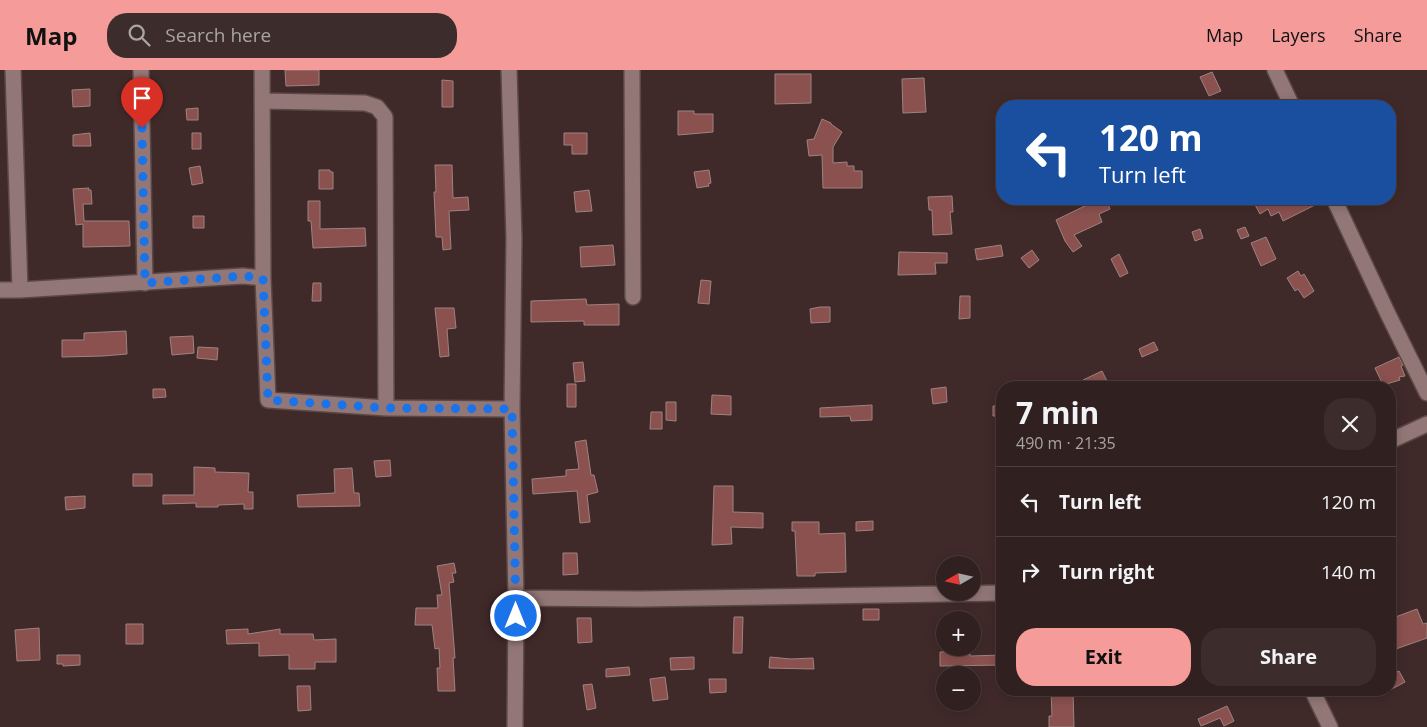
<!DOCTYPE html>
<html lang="en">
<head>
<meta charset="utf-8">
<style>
	body { margin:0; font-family:"Open Sans",sans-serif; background:#3c2d2c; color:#f1f3f6; height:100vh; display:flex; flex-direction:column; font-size:19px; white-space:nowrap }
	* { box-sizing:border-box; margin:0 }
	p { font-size:16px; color:#a8a3a4 }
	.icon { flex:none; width:28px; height:28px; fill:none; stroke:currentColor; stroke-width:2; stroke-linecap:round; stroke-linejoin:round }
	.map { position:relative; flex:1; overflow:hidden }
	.details { position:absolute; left:996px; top:311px; width:400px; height:315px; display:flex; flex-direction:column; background:#30201f; border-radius:20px; box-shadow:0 2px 12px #0003,0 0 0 1px #4b3e3d }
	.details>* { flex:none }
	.banner { position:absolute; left:996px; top:30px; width:400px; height:105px; border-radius:20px; box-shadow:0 2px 12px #0003,0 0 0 1px #4b3e3d; background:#1a4fa0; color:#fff; overflow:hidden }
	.needle { width:32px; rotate:261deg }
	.tools { position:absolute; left:936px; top:486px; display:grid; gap:10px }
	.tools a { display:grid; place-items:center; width:45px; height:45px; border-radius:50%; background:#30201f; box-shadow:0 2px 12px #0003,0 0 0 1px #4b3e3d; font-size:25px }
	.pin { position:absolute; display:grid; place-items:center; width:42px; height:42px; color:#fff; margin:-51px -21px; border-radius:50% 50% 50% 0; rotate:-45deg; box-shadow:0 0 5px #0007 }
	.pin .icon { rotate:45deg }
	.me { position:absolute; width:55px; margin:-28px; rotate:0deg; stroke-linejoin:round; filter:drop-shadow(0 0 4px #0008) }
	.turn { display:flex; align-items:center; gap:18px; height:105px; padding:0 20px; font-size:22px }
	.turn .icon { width:65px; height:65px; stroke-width:2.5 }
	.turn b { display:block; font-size:35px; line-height:42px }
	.round { display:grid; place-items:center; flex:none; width:52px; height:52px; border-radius:20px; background:#3c2d2c }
	.summary { display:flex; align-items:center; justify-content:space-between; height:85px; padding:0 20px }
	h1 { font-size:30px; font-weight:700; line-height:38px }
	.action { display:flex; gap:10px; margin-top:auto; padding:10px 20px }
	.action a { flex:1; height:58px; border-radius:20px; background:#f59b99; color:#111; font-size:20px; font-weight:700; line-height:58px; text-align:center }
	.action a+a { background:#3c2d2c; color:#f1f3f6 }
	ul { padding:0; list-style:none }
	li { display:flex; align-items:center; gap:15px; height:70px; padding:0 20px; border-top:1px solid #4b3e3d }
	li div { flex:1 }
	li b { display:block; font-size:19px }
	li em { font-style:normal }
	header { display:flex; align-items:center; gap:30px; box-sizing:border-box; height:70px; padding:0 25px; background:#f59b99; color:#111 }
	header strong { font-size:24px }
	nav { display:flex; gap:28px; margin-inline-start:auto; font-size:18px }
	.search { width:350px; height:45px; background:#3c2d2c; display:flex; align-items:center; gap:12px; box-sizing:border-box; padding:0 18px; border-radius:20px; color:#a8a3a4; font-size:19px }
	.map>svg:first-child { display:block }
	.building { fill:#8a514f; stroke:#9d8381 }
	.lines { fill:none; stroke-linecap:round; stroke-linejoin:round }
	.minor-casing { stroke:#5a4847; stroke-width:18 }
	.minor { stroke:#927776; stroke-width:15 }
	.route { stroke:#1a73e8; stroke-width:9; stroke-dasharray:0 16.2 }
</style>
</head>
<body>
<header>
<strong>Map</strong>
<div class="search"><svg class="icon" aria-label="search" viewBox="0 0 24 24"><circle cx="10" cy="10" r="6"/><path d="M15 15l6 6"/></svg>Search here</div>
<nav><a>Map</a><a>Layers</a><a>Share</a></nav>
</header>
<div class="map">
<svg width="1427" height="657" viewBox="0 0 1427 657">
	<rect width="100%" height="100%" fill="#402a29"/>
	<!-- building -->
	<path class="building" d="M285,0H319V15L286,16Z
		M1212,2L1221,21L1209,26L1200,7Z
		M775,4H811V33L775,34Z
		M924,8L926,42L903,43L902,9Z
		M442,10L453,11V37H442Z
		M90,19V36L73,37L72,20Z
		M198,38V50H187L186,39Z
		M678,41H694V44H713V62L678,65Z
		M822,49L831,53V54L842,62L833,77V93L847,92V96H854V101H862V118H823L822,85L809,86L807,70L814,69Z
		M90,63L91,76H73V65Z
		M192,63H201V79H192Z
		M564,63H587V84H572V75H564Z
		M435,95H452L453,128L468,127L469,140L449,141L451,179L443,180L442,167H436L434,122H436Z
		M200,96L203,113L192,115L189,98Z
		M319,100H330V102H333V119H319Z
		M709,100L711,113L708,114L709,116L697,118L694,102Z
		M89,118L88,120H91L92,134H83L84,151H129L130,176L83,177V154L76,155L73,119Z
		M589,120L592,141L576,142L574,122Z
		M952,126L953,142H950L952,164L933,165L932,140H929L928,127Z
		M1099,129H1106L1110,139L1099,144L1102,152L1074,165L1082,176L1073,182L1065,171L1056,150Z
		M1262,129H1325V130L1283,151L1279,142L1271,146L1268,139L1260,144L1254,133Z
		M308,131H320V159L365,158L366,176L313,178L311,151H308Z
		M193,146H204V158H193Z
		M1245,157L1249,166L1241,169L1237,160Z
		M1200,159L1203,168L1195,171L1192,162Z
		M1266,167L1276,189L1261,196L1251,173Z
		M613,175L615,195L581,197L580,177Z
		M1001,175L1003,186L977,190L975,179Z
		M1032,180L1039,190L1029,198L1021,188Z
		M899,182L947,183V193H935L936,204L898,205Z
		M1119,184L1128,203L1120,207L1111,189Z
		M1298,201L1301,206L1304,204L1314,221L1304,228L1298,219L1295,221L1287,208Z
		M701,210L711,211L709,234L698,233Z
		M313,213H321V231H312Z
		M960,226H970V248L959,249Z
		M586,229L587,235L619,234V255H584V251L531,252V231Z
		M820,237H830V252L811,253L810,239Z
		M435,238H454L456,258L447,259L449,286L440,287Z
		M126,261L127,284L103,286L62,287V270H84V263Z
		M193,266L194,283L172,285L170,267Z
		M1154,272L1158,280L1142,287L1139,279Z
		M198,277L218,278L217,290L197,288Z
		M1399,287L1403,295L1401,296L1405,306L1399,307L1400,310L1383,315L1375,298Z
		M583,292L585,311L575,312L573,293Z
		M1102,301L1108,313L1099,318H1086L1083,310Z
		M567,314H576V337H567Z
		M946,317L947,332L933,334L931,319Z
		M153,319H165L166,327L153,328Z
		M712,325L731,326V345L711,344Z
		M666,332H676V351L666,350Z
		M872,335V350L851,351L850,346L820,347V338Z
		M993,336H1002V346H993Z
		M651,342H662V359H650Z
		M586,370L591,405H594L598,422L587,425L590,452L580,453L577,421L533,424L532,409L566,406V400L579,399L575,372Z
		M390,390L391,406L376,407L374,391Z
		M194,397L215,398V402L249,403L248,422H253V439H244V434L218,435V437H196V433L163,434V425H194Z
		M352,398L354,423H359L360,436L298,437L297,425L335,423L334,399Z
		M133,404H152V416H133Z
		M714,416H733V442L763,443V458L731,457L732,474L712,475Z
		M85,426V438L66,440L65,427Z
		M873,451V460L856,461V452Z
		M792,452H819V464L845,463L846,502L815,503V506H797L795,461H792Z
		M563,483H577L578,504L563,505Z
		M454,493L456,503H452L454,512L449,513L455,588H453L455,621H438L437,598H440L439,578L435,579L432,555H415L416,538H438L437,525H442L437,496Z
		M863,539H879V550H863Z
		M1417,539L1423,554L1427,553V568L1390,581V549Z
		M734,547H743L742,583H733Z
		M577,548H591L592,572L578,573Z
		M126,554H143V574H126Z
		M39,558L40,590L17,591L15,560Z
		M248,559V564L280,559V564H313L314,570L336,569V592H315V599H289V585L259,586V573L227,574L226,560Z
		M960,581V585L970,584V586L1002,585V595L940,596V582Z
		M57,585H80V595L63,596V594H57Z
		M694,587V599L671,600L670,588Z
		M770,587L791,589L813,588L814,599L769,598Z
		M1390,589L1397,602L1399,601L1405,612L1390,620Z
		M629,597L630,605L606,607V599Z
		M665,607L668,629L653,631L650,609Z
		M709,609H726V622L710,623Z
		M592,614L596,638L587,640L583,615Z
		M297,616H310L311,640L298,641Z
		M1051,620H1073L1074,657H1049V646H1052Z
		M1227,636L1234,651L1224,656L1220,648L1201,656L1198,649Z"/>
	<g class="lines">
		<defs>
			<path id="minor" d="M13,0L20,220
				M141,0L145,213
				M262,0L263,208L268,330L386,338L512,339
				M509,0L514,168L512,339L516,528L515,657
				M632,0L633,227
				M1275,0L1292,36
				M262,31L365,33L377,37L385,47L386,338
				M1334,129L1387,242L1427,323
				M0,220H20L243,206L263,208
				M1390,371L1427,354
				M516,528L641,529L1002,523
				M1312,620L1330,657"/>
		</defs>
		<!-- minor casing -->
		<use href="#minor" class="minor-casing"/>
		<!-- minor -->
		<use href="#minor" class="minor"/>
	</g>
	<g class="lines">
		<!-- route -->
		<path class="route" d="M142,58L145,213L243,206L263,208L268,330L386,338L512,339L516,546"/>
	</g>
</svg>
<div class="tools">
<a><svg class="needle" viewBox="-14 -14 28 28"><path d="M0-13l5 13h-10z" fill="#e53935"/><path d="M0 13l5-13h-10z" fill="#a8a3a4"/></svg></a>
<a>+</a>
<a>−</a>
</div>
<div class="pin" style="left:142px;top:58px;background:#d93025"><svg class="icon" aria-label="arrive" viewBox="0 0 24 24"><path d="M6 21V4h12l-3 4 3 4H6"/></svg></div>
<svg class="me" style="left:516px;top:546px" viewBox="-20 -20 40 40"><circle r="17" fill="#1a73e8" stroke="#fff" stroke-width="3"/><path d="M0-11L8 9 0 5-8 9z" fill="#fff"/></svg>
<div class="banner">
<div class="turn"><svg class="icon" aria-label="left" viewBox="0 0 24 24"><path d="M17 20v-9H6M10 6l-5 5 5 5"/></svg><div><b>120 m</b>Turn left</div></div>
</div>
<section class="details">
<div class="summary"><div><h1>7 min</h1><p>490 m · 21:35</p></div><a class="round"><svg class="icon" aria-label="close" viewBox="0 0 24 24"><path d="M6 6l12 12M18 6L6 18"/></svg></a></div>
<ul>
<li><svg class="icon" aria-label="left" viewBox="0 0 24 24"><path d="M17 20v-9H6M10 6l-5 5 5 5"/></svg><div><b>Turn left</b></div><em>120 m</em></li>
<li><svg class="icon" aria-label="right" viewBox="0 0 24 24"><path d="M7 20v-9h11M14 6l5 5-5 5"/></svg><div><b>Turn right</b></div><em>140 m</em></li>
</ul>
<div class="action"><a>Exit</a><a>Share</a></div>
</section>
</div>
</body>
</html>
